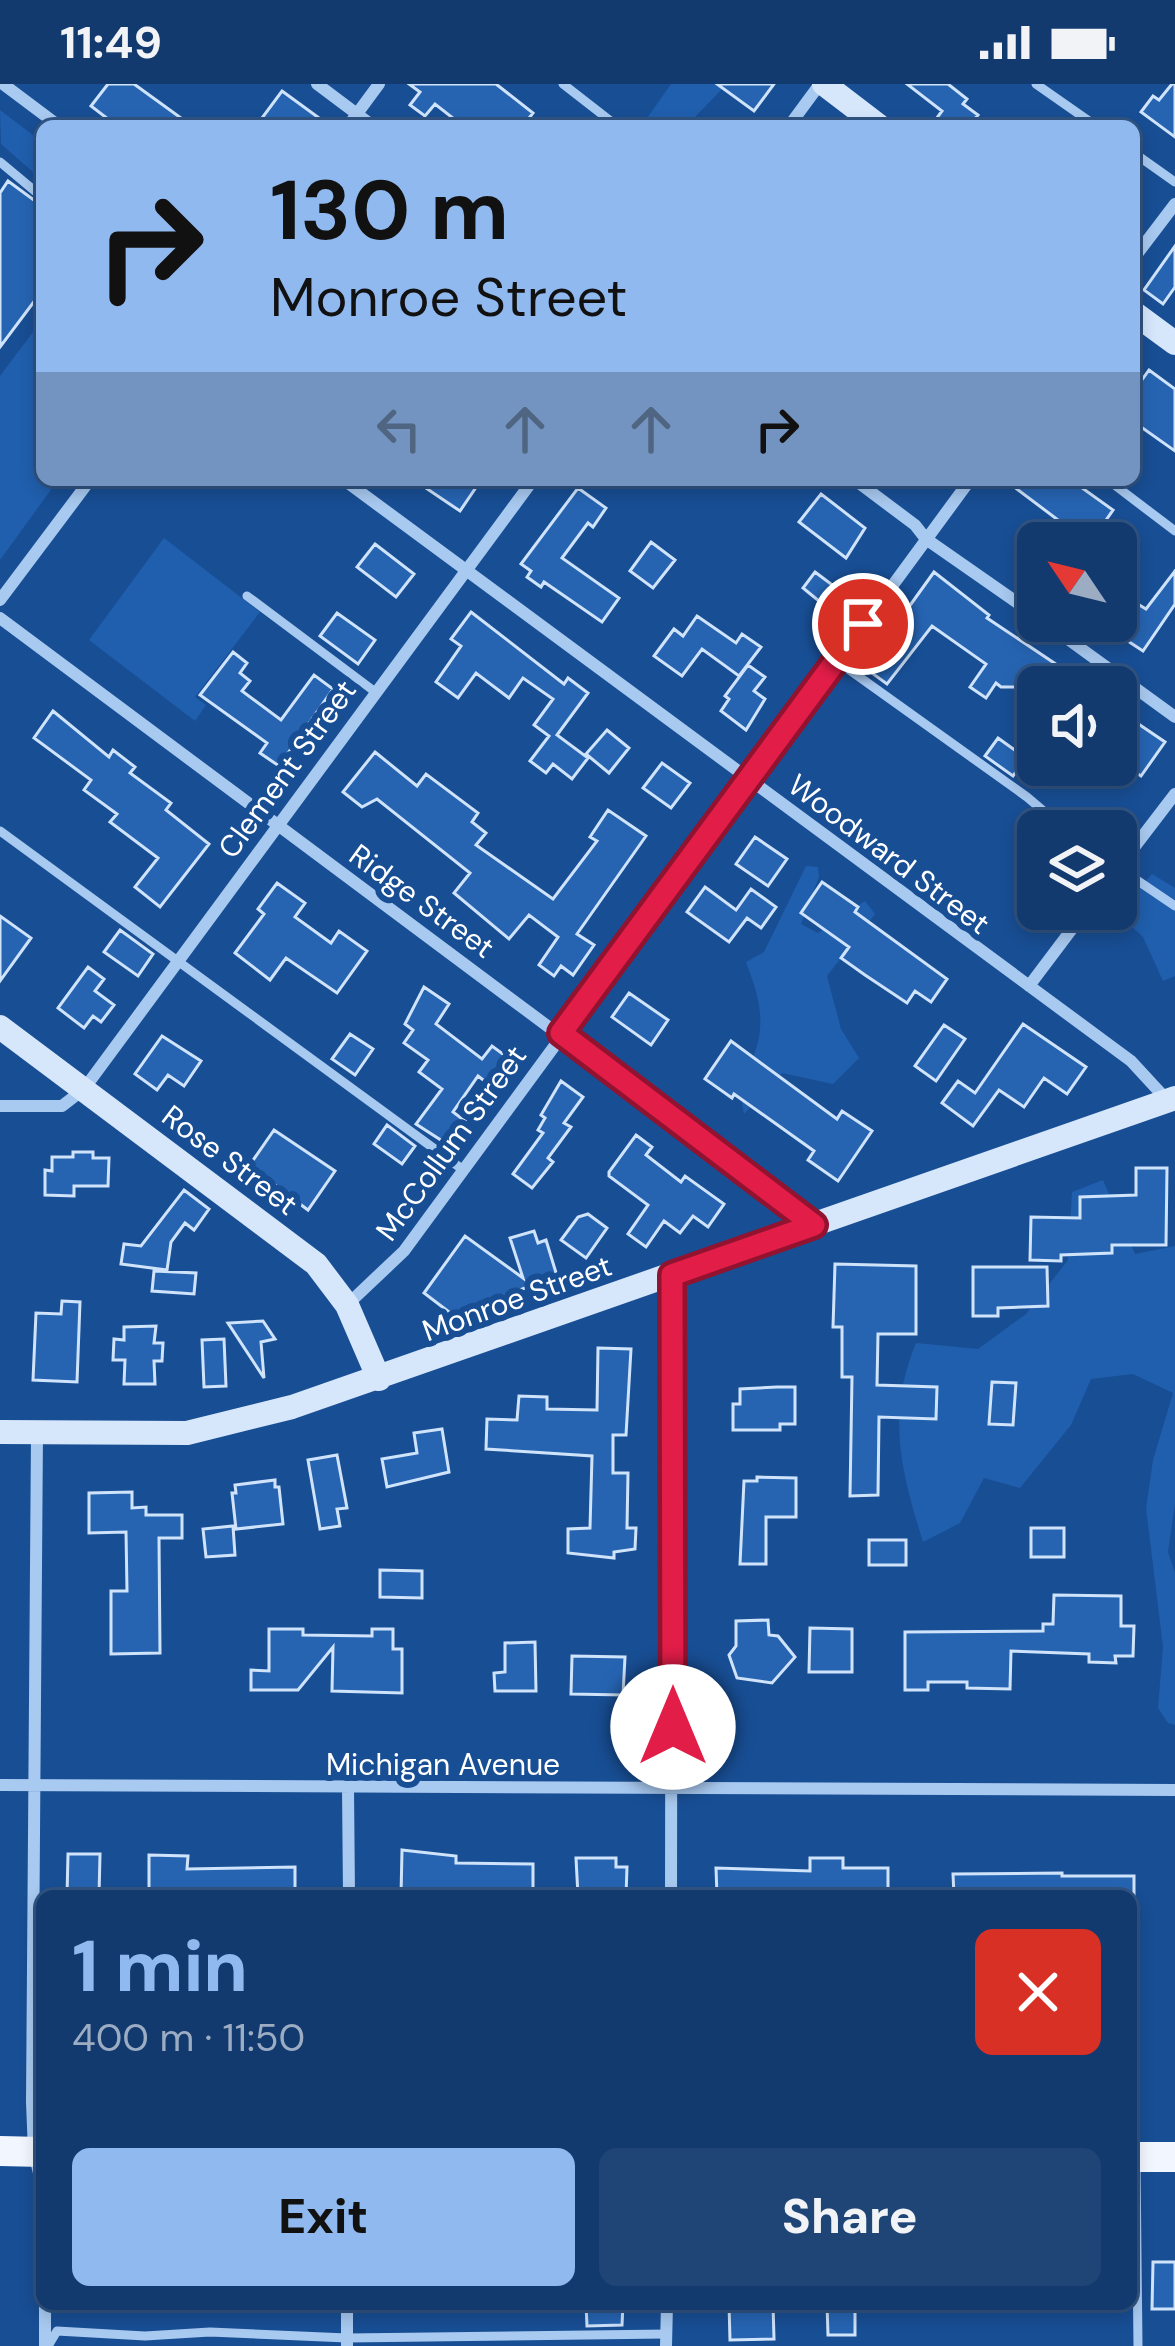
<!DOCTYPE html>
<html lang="en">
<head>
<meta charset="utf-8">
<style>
	body { margin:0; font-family:"DM Sans",sans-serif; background:#1f4577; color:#f1f3f6; height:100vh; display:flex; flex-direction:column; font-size:45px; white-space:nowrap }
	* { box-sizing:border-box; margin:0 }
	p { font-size:39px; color:#9cadc3 }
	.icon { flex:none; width:66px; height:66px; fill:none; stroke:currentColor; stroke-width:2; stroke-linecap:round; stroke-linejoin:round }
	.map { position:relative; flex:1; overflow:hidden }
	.side { position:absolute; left:36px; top:1806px; width:1101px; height:420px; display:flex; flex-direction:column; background:#123a6f; border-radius:18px; box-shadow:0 6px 18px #0003,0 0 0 3px #315482 }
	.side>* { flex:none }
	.hud { position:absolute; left:36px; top:36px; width:1104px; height:366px; border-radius:18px; box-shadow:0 6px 18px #0003,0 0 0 3px #315482; background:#90b9f0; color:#111; overflow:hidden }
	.needle { width:78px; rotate:305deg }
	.buttons { position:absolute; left:1017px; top:438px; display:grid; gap:24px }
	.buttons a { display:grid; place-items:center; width:120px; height:120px; border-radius:18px; background:#123a6f; box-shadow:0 6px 18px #0003,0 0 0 3px #315482; font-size:60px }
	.pin { position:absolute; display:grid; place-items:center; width:102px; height:102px; color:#fff; margin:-51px; border:6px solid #fff; border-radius:50%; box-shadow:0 3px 12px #0007 }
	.me { position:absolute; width:132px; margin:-66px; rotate:0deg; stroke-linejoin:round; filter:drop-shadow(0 0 9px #0008) }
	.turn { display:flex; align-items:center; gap:42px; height:252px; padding:0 36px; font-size:54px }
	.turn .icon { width:156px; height:156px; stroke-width:2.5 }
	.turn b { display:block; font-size:84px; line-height:102px }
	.lanes { display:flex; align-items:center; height:114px; padding:0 36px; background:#0003; justify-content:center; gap:60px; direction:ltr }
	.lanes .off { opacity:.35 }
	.round { display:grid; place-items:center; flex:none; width:126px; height:126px; border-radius:18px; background:#1f4577 }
	.overview { display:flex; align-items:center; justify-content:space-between; height:204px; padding:0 36px }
	h1 { font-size:72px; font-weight:800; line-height:90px; color:#90b9f0 }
	.action { display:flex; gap:24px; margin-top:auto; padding:24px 36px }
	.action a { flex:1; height:138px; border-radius:18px; background:#90b9f0; color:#111; font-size:48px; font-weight:800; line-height:138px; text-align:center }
	.action a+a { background:#1f4577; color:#f1f3f6 }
	.status { display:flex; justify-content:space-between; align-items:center; height:84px; padding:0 60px; background:#123a6f; direction:ltr }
	.status svg { height:33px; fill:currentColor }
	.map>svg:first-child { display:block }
	.green { fill:#205fad }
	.building { fill:#2664b2; stroke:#cfe3fb; stroke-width:3 }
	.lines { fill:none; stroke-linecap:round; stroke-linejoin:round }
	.lane { stroke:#a8c9f0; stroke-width:9 }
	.street { stroke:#a8c9f0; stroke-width:12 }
	.secondary { stroke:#d6e6fb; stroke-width:24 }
	.primary { stroke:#f2f7ff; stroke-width:30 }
	.route-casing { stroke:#92132f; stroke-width:30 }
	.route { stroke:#e11d48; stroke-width:21 }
	.labels { text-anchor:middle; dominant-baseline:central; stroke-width:12; stroke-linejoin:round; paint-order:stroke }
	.street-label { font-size:30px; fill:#fff; stroke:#184e94 }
</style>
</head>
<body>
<div class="status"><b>11:49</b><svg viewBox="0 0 49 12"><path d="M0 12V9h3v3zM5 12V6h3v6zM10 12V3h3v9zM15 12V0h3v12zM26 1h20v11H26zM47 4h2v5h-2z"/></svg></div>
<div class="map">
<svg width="1175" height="2262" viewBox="0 0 1175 2262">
	<rect width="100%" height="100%" fill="#184e94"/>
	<!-- green -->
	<path class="green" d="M671,0H727L696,32V42H650L645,37Z
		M0,26L42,58V96L1,60Z
		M42,236V396H58L0,476V292Z
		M164,454L260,528L195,613L206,621L195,637L89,556Z
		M806,782L818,783L819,793L801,840L818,849L865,817L875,830L827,892L841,945L859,974L833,1000L782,989L744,1030C736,999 758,975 760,945C762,920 754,900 746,878L764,868Z
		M1152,790L1175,804V892L1163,897L1143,853L1116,828Z
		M1103,1096L1135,1170L1175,1162V1420L1168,1468L1175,1489V1641L1168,1639L1158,1624L1163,1563L1146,1424L1153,1376L1173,1309L1133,1290L1091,1295L1071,1341L1020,1404L984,1394L960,1439L923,1458C901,1387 886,1331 916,1259L978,1265L1026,1230L1068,1176L1072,1108Z"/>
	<!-- building -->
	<path class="building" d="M108,0H134L192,42H117L91,22Z
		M409,0H496L533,29L523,42H463L435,20L425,32L410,21L420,8Z
		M717,0H774L754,27Z
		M907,0H948L967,15L963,20L978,31L969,42H931L942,27Z
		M1172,0H1175V53L1141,28L1153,12L1159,16Z
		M282,7L330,42H256Z
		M8,97L42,122V207L0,263V109Z
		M1175,162V203L1163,220L1144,206Z
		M1149,286L1175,305V367L1134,338V307Z
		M414,396H481L460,427Z
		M1005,396H1071L1113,426L1090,459H1081L1063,446L1066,442Z
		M578,404L606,424L593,443L588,439L562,474L619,514L602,538L544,498L541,503L527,493L531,487L521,480Z
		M821,410L865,444L846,474L799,438Z
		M651,458L675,476L653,504L630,487Z
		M375,460L414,490L396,513L357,483Z
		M1175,487V520L1143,567L1111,546L1131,516L1146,525Z
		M815,488L843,509L830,526L803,504Z
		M934,488L989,531L987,534L1090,603H1001L996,599L986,614L970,603L986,580L932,542L887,600L865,584Z
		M471,528L564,600L568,594L588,609L557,651L588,674L572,695L553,680L546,689L530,677L549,652L534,641L553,615L523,594L509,614L476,589L458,614L436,598L461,562L451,555Z
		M337,529L375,556L358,580L320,552Z
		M697,532L736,559L742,550L761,563L739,592L702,565L682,592L654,572L674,545L683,552Z
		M233,568L247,579L240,589L250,597L242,607L281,636L314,591L333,605L279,682L260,669L267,659L200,611Z
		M748,581L765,593L754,607L765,615L746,646L721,627L729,615L725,612Z
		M53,627L109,673L113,666L135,683L130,689L171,719L166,726L209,760L160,823L135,803L158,774L110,738L117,730L84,706L91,696L34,654Z
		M1137,639L1165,658L1141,692L1116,675Z
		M607,646L629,664L609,689L586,670Z
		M998,654L1026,674L1013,692L985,672Z
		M375,668L417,702L426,690L478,729L472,738L486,749L476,761L553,815L597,757L590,753L608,726L646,752L577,850L594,861L573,891L561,882L554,892L539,881L558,853L529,831L509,855L454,809L470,789L377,715L362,723L343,708Z
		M662,679L690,699L671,724L643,704Z
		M755,753L787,775L768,802L736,780Z
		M822,798L858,823L855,828L947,895L931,918L915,907L907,919L865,891L841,874L849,863L801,829Z
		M277,799L305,819L295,833L331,859L339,847L367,867L337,909L286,874L270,896L235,869L264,830L258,825Z
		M705,803L736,826L751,805L776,823L761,844L747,834L729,858L687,828Z
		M0,832L31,854L0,897Z
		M120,846L153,870L138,892L104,868Z
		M88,883L104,895L95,907L114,921L101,938L93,932L84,944L58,924Z
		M424,903L449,920L436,940L482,975L492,962L507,973L487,999L478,992L453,1028L465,1037L447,1060L416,1040L442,1005L419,988L428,976L404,959L413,946L405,940Z
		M629,909L668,936L651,961L612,933Z
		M1023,940L1086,983L1067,1010L1044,994L1024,1023L999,1006L973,1042L942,1019L958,997L975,1009Z
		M944,941L965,955L936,997L915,982Z
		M350,950L373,965L355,991L332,975Z
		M162,952L201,977L184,1002L168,991L157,1006L135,990Z
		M731,957L837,1035L842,1027L872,1047L838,1097L808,1076L814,1067L734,1010L732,1014L705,995Z
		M561,997L583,1013L564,1039L571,1043L548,1074L553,1078L532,1104L513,1090L543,1049L538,1046L545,1034L541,1031Z
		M387,1041L415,1062L402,1080L374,1060Z
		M274,1046L335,1087L308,1126L249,1082Z
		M636,1051L652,1063L646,1071L681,1098L685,1092L724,1120L708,1143L693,1132L680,1149L664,1137L646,1163L628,1150L648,1121L609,1092V1088Z
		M73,1068H93V1074H109L108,1102H74V1112L45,1111V1086L52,1087V1073H73Z
		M1136,1084H1167L1166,1161H1112V1169L1061,1171V1177L1030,1176L1031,1133L1080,1134V1113L1136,1111Z
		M184,1106L209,1125L194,1146L185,1139L171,1158L167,1186L121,1180L124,1160L141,1162Z
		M588,1130L607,1144L586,1174L561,1156L578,1133Z
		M534,1147L538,1159L546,1156L557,1192L453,1231L424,1209L465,1152L523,1194L510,1154Z
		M835,1180L916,1182V1250H878L877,1301L937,1303L936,1335L879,1333L878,1411L850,1412L852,1293H842V1243H833Z
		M973,1183H1047L1048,1222L998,1224V1232H973Z
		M154,1187L196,1189L194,1210L152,1207Z
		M62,1217L80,1218L77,1298L33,1296L36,1229L61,1230Z
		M263,1237L275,1255L261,1258L264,1294L228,1239Z
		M156,1242L154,1259H163L162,1277H154L155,1300H124L125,1276H113L114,1255L124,1256V1243Z
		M224,1255L226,1302L204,1303L202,1256Z
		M598,1264L631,1265L626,1351H613V1389H628L627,1444H636L635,1465L614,1468V1474L568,1469V1445L590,1444L592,1372L486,1365L487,1335L517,1336L519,1312L547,1313V1325L597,1326Z
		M992,1298L1016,1299L1013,1341L989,1340Z
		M777,1303H795V1340H780V1346H733V1320H740V1305Z
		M442,1345L449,1388L387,1403L382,1375L417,1369L414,1349Z
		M337,1371L347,1424L337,1425L340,1442L320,1445L308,1376Z
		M757,1393L796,1394V1433H766V1480H740L744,1397H757Z
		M275,1396V1403H279L283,1440L236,1445L232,1409H236L235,1401Z
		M132,1408V1424L146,1423V1431H182V1454H159L160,1569L111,1570V1507H127L126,1448L89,1449V1409Z
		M233,1442L235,1471L206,1473L203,1445Z
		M1031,1444H1064V1473H1031Z
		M869,1456H906V1481H869Z
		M380,1486L422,1487V1514L380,1513Z
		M1054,1511L1121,1512V1542H1134L1133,1572H1115L1116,1579L1089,1578V1570L1011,1567L1010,1605L967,1604V1598H928V1606H905V1548L1043,1547V1540H1053Z
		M768,1536L769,1551L778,1552L795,1573L772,1599L737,1594L729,1571L736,1562V1537Z
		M810,1544L852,1545V1588H809Z
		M269,1545H303V1551L372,1552V1545H393V1565H402V1609L332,1607L333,1563L298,1606H251V1586L269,1587Z
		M535,1558L536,1607H495L494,1589L505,1588V1559Z
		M572,1572L625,1573L623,1611L571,1610Z
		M402,1766L456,1772V1779L533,1780V1812L435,1808V1812H401Z
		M68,1770H100L99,1812H67Z
		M149,1771L188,1772L187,1785L295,1783V1812H149Z
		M576,1774H616V1783H627L626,1812H578Z
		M810,1774H843V1784H888V1812H717L716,1784L810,1787Z
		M1062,1789V1792H1134V1812H954L953,1790Z
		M1153,2178H1175V2225H1152Z
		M586,2220H623L622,2241L587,2242Z
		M729,2220H773L774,2255L730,2256Z
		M827,2220H855V2251H828Z"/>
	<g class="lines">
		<!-- lane -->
		<path class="lane" d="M563,0L617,42
			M1036,0L1096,42
			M1134,69L1175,98
			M0,78L42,113
			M1108,396L1175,447
			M247,512L374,607
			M837,577L1027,713L1067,747
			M0,747L462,1085
			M1116,782L1175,822
			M1136,2078L1138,2262
			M48,2262L57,2247L145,2252L210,2248L347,2254L666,2250"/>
		<!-- street -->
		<path class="street" d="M3,0L59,42
			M317,0L373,42
			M348,42L379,0
			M789,42L820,0
			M1134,174L1175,120
			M344,396L1131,977L1167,1016
			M855,396L915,441L926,455L1038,533
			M0,516L90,396
			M0,534L813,1140
			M1043,537L1175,633
			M1116,787L1175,710
			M1029,902L1087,825
			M0,1022H62L84,1005L533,396
			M347,1221L404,1167L970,396
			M37,1348L32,2018L34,2068L42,2102
			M0,1701L1175,1706
			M348,1704L349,1812
			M671,1812L672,1191
			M45,2262V2220
			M347,2262V2220
			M666,2262L667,2220"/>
		<!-- secondary -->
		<path class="secondary" d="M824,0L879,42
			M1134,229L1175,259
			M0,943L316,1180L347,1221L379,1295
			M0,1348L187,1349L292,1323L1175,1014"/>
		<!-- primary -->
		<path class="primary" d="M0,2067L42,2068
			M1131,2073H1175"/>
	</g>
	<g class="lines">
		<defs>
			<path id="route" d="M673,1643L672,1191L814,1141L561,949L863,540"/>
		</defs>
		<!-- route casing -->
		<use href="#route" class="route-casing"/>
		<!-- route -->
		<use href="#route" class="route"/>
	</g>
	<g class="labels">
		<!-- street labels -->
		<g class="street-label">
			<text transform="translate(287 685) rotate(-54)">Clement Street</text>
			<text transform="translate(889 770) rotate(37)">Woodward Street</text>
			<text transform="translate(422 817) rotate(36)">Ridge Street</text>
			<text transform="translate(451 1059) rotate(-54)">McCollum Street</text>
			<text transform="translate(230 1076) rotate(37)">Rose Street</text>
			<text transform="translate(517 1214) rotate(-20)">Monroe Street</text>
			<text x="443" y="1680">Michigan Avenue</text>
		</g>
	</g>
</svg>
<div class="buttons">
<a><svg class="needle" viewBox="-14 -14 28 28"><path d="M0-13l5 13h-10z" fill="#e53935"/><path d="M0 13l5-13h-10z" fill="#9cadc3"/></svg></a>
<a><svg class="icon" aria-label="sound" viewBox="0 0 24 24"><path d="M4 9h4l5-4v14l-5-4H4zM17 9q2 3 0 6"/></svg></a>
<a><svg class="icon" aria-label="layers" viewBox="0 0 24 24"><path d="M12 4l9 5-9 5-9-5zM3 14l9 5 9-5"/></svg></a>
</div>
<div class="pin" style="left:863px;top:540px;background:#d93025"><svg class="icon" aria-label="arrive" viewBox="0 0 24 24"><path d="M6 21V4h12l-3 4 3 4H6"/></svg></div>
<svg class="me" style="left:673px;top:1643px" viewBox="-20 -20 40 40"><circle r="19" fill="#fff"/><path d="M0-13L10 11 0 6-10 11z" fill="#e11d48"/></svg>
<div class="hud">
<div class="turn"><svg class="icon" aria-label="right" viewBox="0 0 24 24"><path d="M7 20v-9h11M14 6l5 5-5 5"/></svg><div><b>130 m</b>Monroe Street</div></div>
<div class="lanes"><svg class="icon off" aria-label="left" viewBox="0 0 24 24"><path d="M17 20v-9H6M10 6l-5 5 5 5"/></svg><svg class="icon off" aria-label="ahead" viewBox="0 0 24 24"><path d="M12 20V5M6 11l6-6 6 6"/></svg><svg class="icon off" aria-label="ahead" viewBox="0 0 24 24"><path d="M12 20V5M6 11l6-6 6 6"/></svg><svg class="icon" aria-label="right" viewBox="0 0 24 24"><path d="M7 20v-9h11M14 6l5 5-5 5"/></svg></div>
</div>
<section class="side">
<div class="overview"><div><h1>1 min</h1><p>400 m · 11:50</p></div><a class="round" style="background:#d93025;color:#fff"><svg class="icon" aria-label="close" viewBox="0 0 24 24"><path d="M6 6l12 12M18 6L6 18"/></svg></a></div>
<div class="action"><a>Exit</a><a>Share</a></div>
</section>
</div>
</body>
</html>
